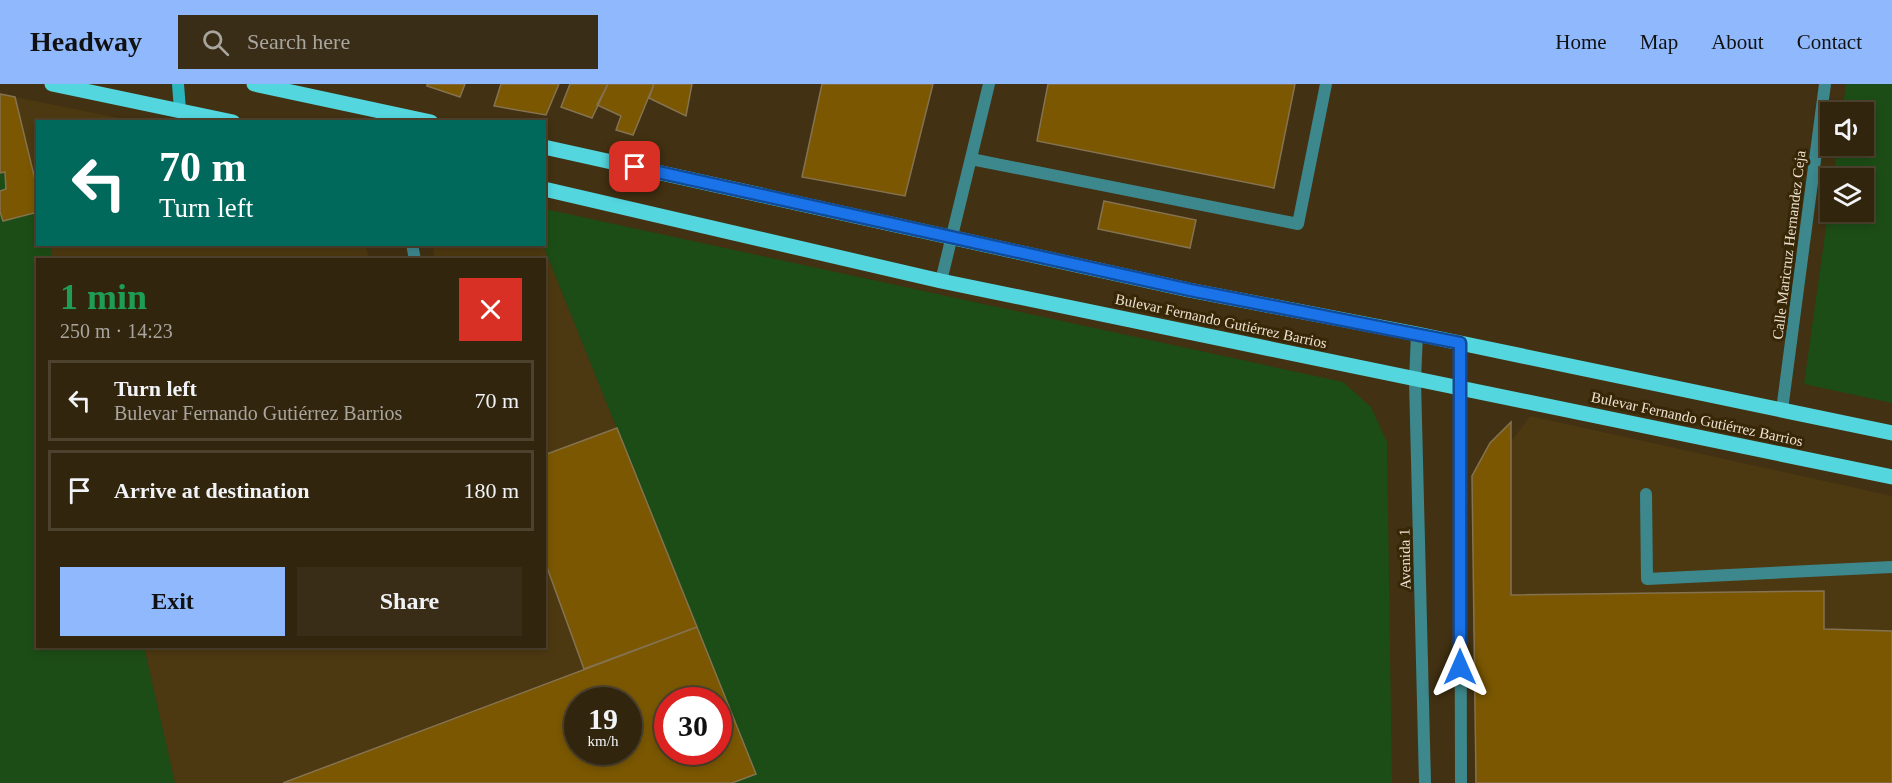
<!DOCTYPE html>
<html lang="en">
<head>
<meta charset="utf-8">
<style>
	body { margin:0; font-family:"Times New Roman",serif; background:#3a2d17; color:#f1f3f6; height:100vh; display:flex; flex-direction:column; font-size:22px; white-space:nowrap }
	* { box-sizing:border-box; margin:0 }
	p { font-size:20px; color:#a8a59e }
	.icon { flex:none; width:33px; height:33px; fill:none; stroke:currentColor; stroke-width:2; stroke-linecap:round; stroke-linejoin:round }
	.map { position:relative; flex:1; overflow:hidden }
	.panel { position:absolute; left:36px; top:174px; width:510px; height:390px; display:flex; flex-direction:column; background:#32250e; border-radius:0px; box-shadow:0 3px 9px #0003,0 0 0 2px #4d422e }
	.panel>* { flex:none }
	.guide { position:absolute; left:36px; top:36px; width:510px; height:126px; border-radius:0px; box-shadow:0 3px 9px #0003,0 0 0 2px #4d422e; background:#00695c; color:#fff; overflow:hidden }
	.tools { position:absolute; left:1820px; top:18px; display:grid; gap:12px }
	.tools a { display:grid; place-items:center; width:54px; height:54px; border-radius:0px; background:#32250e; box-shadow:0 3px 9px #0003,0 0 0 2px #4d422e; font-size:30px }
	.speed { position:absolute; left:564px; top:603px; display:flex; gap:12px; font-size:30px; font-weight:700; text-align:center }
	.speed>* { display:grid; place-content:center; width:78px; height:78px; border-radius:50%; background:#32250e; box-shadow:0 3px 9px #0003,0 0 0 2px #4d422e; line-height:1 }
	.speed small { font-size:15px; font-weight:400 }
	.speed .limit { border:9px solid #d22; background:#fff; color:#111 }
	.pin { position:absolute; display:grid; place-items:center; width:51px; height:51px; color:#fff; margin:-26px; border-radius:12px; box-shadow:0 3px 9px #0006 }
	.me { position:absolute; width:66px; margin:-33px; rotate:0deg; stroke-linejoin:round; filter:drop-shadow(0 0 4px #0008) }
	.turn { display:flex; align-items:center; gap:21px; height:126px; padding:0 24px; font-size:27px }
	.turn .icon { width:78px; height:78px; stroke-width:2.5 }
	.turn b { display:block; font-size:42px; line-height:51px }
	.round { display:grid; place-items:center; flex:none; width:63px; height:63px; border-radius:0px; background:#3a2d17 }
	.summary { display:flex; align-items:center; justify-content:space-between; height:102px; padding:0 24px }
	h1 { font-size:36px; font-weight:700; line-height:45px; color:#1e9e55 }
	.button { display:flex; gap:12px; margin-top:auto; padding:12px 24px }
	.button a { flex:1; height:69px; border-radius:0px; background:#90b8fd; color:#111; font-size:24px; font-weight:700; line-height:69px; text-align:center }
	.button a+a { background:#3a2d17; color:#f1f3f6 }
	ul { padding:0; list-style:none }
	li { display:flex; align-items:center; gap:18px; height:81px; margin:0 12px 9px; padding:0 12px; border:3px solid #4d422e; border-radius:0px }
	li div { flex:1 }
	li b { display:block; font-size:22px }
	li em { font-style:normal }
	header { display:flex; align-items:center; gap:36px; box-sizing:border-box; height:84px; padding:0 30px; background:#90b8fd; color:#111 }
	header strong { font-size:28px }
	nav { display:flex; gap:33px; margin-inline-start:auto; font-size:21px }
	.search { width:420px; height:54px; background:#3a2d17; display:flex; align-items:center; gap:15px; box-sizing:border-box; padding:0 21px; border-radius:0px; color:#a8a59e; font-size:22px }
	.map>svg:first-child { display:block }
	.built { fill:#4d3911; fill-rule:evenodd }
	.green { fill:#1d4d16 }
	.building { fill:#7a5700; stroke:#847251; stroke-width:1.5; fill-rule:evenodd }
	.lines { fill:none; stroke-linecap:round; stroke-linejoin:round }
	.lane { stroke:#3c888d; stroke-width:12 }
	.street { stroke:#3c888d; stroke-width:12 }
	.secondary { stroke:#2ab6bf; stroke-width:12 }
	.primary { stroke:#54d6de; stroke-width:15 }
	.route-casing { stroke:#114b97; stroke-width:15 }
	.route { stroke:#1a73e8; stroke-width:10 }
	.labels { text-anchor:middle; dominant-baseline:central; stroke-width:6; stroke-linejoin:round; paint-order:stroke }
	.street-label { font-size:15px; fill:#ede2d1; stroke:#372707 }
</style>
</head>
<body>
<header>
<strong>Headway</strong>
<div class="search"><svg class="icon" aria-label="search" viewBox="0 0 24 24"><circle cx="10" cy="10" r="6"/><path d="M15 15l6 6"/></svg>Search here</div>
<nav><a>Home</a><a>Map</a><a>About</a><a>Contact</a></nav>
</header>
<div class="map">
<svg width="1892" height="699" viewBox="0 0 1892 699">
	<rect width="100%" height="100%" fill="#423112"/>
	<!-- built -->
	<path class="built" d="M15,13L133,37L38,38L37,108Z
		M365,160L369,175L53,176L50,161Z
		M433,161H543L756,690L732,699H175L144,563L544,562V176L434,175ZM578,616H628V668H578ZM668,616H718V668H668Z
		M1530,332L1892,412V699H1492L1504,367Z"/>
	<!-- green -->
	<path class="green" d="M1846,0H1892V319L1804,300L1830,115V128H1863V94H1833L1838,62H1863V28H1842Z
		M0,10L15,13L37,108L38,160L50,161L53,175L38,176V562L144,563L175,699H0Z
		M545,125L1343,298L1371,323L1387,358L1392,699H732L756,690L543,161L544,160Z"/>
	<!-- building -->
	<path class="building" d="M427,0H465L460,13L427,2Z
		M501,0H559L546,31L494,22Z
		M570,0H608L592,34L561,23Z
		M608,0H654L633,51L616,46L621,32L597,21Z
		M654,0H692L686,32L649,14Z
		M822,0H933L905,112L802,93Z
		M1048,0H1295L1274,104L1037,57Z
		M0,10L15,13L38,108V128L3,137L0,128V107L6,105L5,88L0,89Z
		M1104,117L1196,136L1190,164L1098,145Z
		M1511,338V511L1824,507V545L1892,547V699H1476L1472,392L1490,359Z
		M617,344L697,543L584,585L544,475V371Z
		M697,543L756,690L732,699H283ZM578,616H628V668H578ZM668,616H718V668H668Z"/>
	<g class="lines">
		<!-- lane -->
		<path class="lane" d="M971,75L1298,140L1326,0
			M412,160L415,176
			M941,197L989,0
			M1646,410L1647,495L1892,483"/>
		<!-- street -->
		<path class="street" d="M1417,250L1415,296L1425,699
			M1460,259L1461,699
			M1782,326L1825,0"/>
		<!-- secondary -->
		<path class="secondary" d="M178,0L180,26"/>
		<!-- primary -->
		<path class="primary" d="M52,0L233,38
			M254,0L431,38
			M544,63L1189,206L1417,250L1892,349
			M544,105L941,197L1892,393"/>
	</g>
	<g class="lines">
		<defs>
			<path id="route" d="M635,83L1190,206L1460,259V583"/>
		</defs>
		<!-- route casing -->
		<use href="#route" class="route-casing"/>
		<!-- route -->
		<use href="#route" class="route"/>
	</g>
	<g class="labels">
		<!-- street labels -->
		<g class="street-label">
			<text transform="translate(1789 161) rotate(-83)">Calle Maricruz Hernandez Ceja</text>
			<text transform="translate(1221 237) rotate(12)">Bulevar Fernando Gutiérrez Barrios</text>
			<text transform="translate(1697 335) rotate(12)">Bulevar Fernando Gutiérrez Barrios</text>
			<text transform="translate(1405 475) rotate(-91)">Avenida 1</text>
		</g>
	</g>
</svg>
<div class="tools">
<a><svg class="icon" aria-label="sound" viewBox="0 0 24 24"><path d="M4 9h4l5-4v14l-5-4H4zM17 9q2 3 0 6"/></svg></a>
<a><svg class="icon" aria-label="layers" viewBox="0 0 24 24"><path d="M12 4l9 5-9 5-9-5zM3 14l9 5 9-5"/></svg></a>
</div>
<div class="speed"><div>19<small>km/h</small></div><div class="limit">30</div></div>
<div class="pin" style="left:635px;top:83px;background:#d93025"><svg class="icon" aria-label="arrive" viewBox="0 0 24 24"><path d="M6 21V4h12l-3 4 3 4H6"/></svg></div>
<svg class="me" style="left:1460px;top:583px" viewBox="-20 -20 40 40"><path d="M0-17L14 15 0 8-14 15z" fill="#1a73e8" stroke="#fff" stroke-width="4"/></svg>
<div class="guide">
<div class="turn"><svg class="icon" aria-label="left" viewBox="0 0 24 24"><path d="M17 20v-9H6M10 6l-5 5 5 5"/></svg><div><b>70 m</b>Turn left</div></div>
</div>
<section class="panel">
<div class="summary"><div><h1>1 min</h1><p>250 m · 14:23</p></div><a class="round" style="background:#d93025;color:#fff"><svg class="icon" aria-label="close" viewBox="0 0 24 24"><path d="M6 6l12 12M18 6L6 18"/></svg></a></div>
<ul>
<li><svg class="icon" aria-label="left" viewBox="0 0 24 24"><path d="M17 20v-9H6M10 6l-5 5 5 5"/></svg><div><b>Turn left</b><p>Bulevar Fernando Gutiérrez Barrios</p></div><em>70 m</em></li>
<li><svg class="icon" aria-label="arrive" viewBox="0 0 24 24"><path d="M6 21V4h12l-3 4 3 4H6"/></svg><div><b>Arrive at destination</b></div><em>180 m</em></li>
</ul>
<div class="button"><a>Exit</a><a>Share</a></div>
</section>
</div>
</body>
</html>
